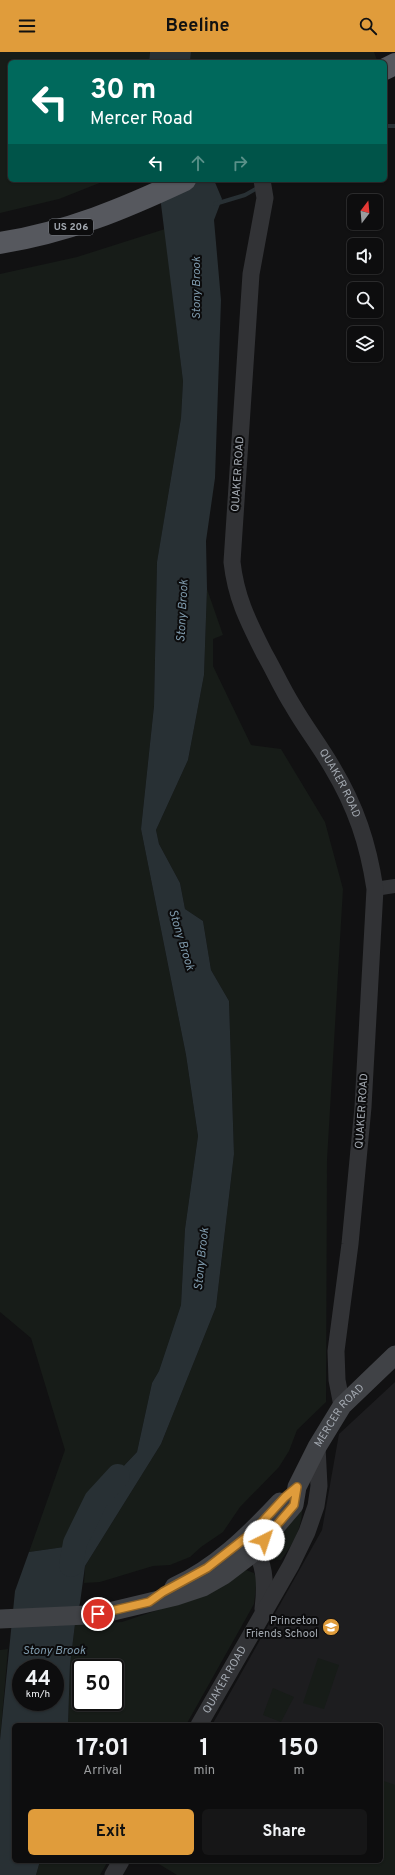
<!DOCTYPE html>
<html lang="en">
<head>
<meta charset="utf-8">
<style>
	body { margin:0; font-family:Overpass,sans-serif; background:#161617; color:#f1f3f6; height:100vh; display:flex; flex-direction:column; font-size:15px; white-space:nowrap }
	* { box-sizing:border-box; margin:0 }
	p { font-size:13px; color:#9a9c9e }
	.icon { flex:none; width:22px; height:22px; fill:none; stroke:currentColor; stroke-width:2; stroke-linecap:round; stroke-linejoin:round }
	.map { position:relative; flex:1; overflow:hidden }
	.panel { position:absolute; left:12px; top:1671px; width:371px; height:140px; display:flex; flex-direction:column; background:#0d0d0e; border-radius:6px; box-shadow:0 1px 3px #0004,0 0 0 1px #2d2d2e }
	.panel>* { flex:none }
	.banner { position:absolute; left:8px; top:8px; width:379px; height:122px; border-radius:6px; box-shadow:0 1px 3px #0004,0 0 0 1px #2d2d2e; background:#00695c; color:#fff; overflow:hidden }
	.needle { width:26px; rotate:16deg }
	.controls { position:absolute; left:347px; top:142px; display:grid; gap:8px }
	.controls a { display:grid; place-items:center; width:36px; height:36px; border-radius:6px; background:#0d0d0e; box-shadow:0 1px 3px #0004,0 0 0 1px #2d2d2e; font-size:20px }
	.speed { position:absolute; left:12px; top:1607px; display:flex; gap:8px; font-size:20px; font-weight:700; text-align:center }
	.speed>* { display:grid; place-content:center; width:52px; height:52px; border-radius:50%; background:#0d0d0e; box-shadow:0 1px 3px #0004,0 0 0 1px #2d2d2e; line-height:1 }
	.speed small { font-size:10px; font-weight:400 }
	.speed .limit { border:2px solid #111; border-radius:6px; background:#fff; color:#111 }
	.pin { position:absolute; display:grid; place-items:center; width:34px; height:34px; color:#fff; margin:-17px; border:2px solid #fff; border-radius:50%; box-shadow:0 1px 4px #0007 }
	.me { position:absolute; width:44px; margin:-22px; rotate:41deg; stroke-linejoin:round; filter:drop-shadow(0 0 3px #0008) }
	.turn { display:flex; align-items:center; gap:14px; height:84px; padding:0 16px; font-size:18px }
	.turn .icon { width:52px; height:52px; stroke-width:2.5 }
	.turn b { display:block; font-size:28px; line-height:34px }
	.lanes { display:flex; align-items:center; height:38px; padding:0 16px; background:#0003; justify-content:center; gap:20px; direction:ltr }
	.lanes .off { opacity:.35 }
	.eta { display:flex; justify-content:space-evenly; align-items:center; height:68px; text-align:center }
	.eta b { font-size:24px; font-weight:700; line-height:28px }
	.cta { display:flex; gap:8px; margin-top:auto; padding:8px 16px }
	.cta a { flex:1; height:46px; border-radius:6px; background:#e09c3b; color:#111; font-size:16px; font-weight:700; line-height:46px; text-align:center }
	.cta a+a { background:#161617; color:#f1f3f6 }
	header { display:flex; justify-content:space-between; align-items:center; height:52px; padding:0 16px; background:#e09c3b; color:#111; font-size:18px; font-weight:700 }
	.map>svg:first-child { display:block }
	.built { fill:#1d1d1f }
	.green { fill:#171c18; fill-rule:evenodd }
	.water { fill:#283034; fill-rule:evenodd }
	.lines { fill:none; stroke-linecap:round; stroke-linejoin:round }
	.stream { stroke:#283034; stroke-width:4 }
	.river { stroke:#283034; stroke-width:24 }
	.minor { stroke:#323336; stroke-width:14 }
	.tertiary { stroke:#323336; stroke-width:17 }
	.secondary { stroke:#404246; stroke-width:19 }
	.trunk { stroke:#56585e; stroke-width:22 }
	.route-casing { stroke:#926526; stroke-width:10 }
	.route { stroke:#e09c3b; stroke-width:7 }
	.labels { text-anchor:middle; dominant-baseline:central; stroke-width:4; stroke-linejoin:round; paint-order:stroke }
	.shield { fill:#0c0c0d; stroke:#767a80; stroke-width:1 }
	.shield-label { font-size:10px; font-weight:bold; fill:#a3a9b1 }
	.street-label { font-size:11px; fill:#a3a9b1; stroke:#0c0c0d }
	.poi-label { font-size:11px; fill:#a3a9b1; stroke:#0c0c0d; text-anchor:end }
	.water-label { font-size:12px; font-style:italic; fill:#7d98aa; stroke:#0c0c0d }
</style>
</head>
<body>
<header><svg class="icon" aria-label="menu" viewBox="0 0 24 24"><path d="M4 6h16M4 12h16M4 18h16"/></svg>Beeline<svg class="icon" aria-label="search" viewBox="0 0 24 24"><circle cx="10" cy="10" r="6"/><path d="M15 15l6 6"/></svg></header>
<div class="map">
<svg width="395" height="1823" viewBox="0 0 395 1823">
	<rect width="100%" height="100%" fill="#111112"/>
	<!-- built -->
	<path class="built" d="M395,1330V1823L381,1809V1673H212L322,1478L339,1382Z"/>
	<!-- green -->
	<path class="green" d="M0,0H150L149,10H10V128H107L59,147L0,161Z
		M191,0H374L377,8L373,10H190Z
		M165,177L183,329L181,366L157,510L154,654L141,777L186,1003L198,1084L185,1177L181,1253L159,1319L152,1331L137,1400L101,1438L75,1491L64,1495L29,1500L65,1398L31,1286L0,1260V222L77,205Z
		M207,537L223,583L213,587V614L251,693L281,697L325,770L343,837L327,1108L326,1350L297,1378L289,1399L279,1415L240,1455L223,1480L201,1495L190,1505L170,1513L153,1514L100,1530L84,1531L85,1514L161,1392L216,1255L234,1102L229,949L211,918L203,869L185,857L180,831L159,792L156,778L188,708L204,623Z
		M302,1458C302,1476 292,1494 281,1508H272L265,1498Z
		M246,1518L254,1521L257,1526L254,1552L186,1673H68L70,1613L75,1572L122,1570L188,1548ZM81,1616H115V1650H81Z
		M8,1597L0,1688V1598Z
		M318,1606L339,1613L324,1657L303,1651Z
		M273,1636L294,1645L281,1670L263,1663Z
		M381,1728L395,1733V1823H177L154,1809H381Z
		M40,1809H108L100,1823H36Z"/>
	<!-- water -->
	<path class="water" d="M150,0H191L190,10H149Z
		M158,128H214L222,147L214,168L221,248L215,426L206,489L207,537L204,623L188,708L156,778L159,792L180,831L185,857L203,869L211,918L229,949L234,1102L216,1255L161,1392L85,1514L80,1551L75,1572L70,1613L68,1673H14V1809H40L36,1823H0V1688L15,1539L29,1500L64,1495L75,1491L101,1438L137,1400L152,1331L159,1319L181,1253L185,1177L198,1084L186,1003L141,777L154,654L157,510L181,366L183,329ZM21,1616H55V1650H21Z"/>
	<g class="lines">
		<!-- stream -->
		<path class="stream" d="M385,74H395
			M215,152L245,143L259,135"/>
		<!-- river -->
		<path class="river" d="M71,1513L75,1491L96,1448L118,1424"/>
		<!-- minor -->
		<path class="minor" d="M375,837L395,834"/>
		<!-- tertiary -->
		<g class="tertiary">
			<path id="s1" d="M262,128L265,146L251,222L232,510C236,546 248,569 264,601C274,618 282,637 293,654C305,675 320,694 332,715C356,755 368,791 375,837L363,1055L350,1192L336,1299L337,1328L342,1354"/>
			<path d="M252,1488C252,1497 256,1501 260,1508C266,1523 265,1541 263,1557"/>
			<path id="s2" d="M199,1673L291,1513L307,1480L316,1454L319,1434L317,1395"/>
			<path d="M113,1823L121,1809"/>
		</g>
		<!-- secondary -->
		<g class="secondary">
			<path d="M174,1535C216,1516 249,1483 280,1450"/>
			<path id="s3" d="M0,1567L87,1563L109,1560L176,1544L203,1535L224,1523L254,1500L294,1453L297,1435L317,1395L342,1354L395,1303"/>
		</g>
		<!-- trunk -->
		<path class="trunk" d="M385,17L395,12
			M0,191C68,180 123,157 185,128"/>
	</g>
	<g class="lines">
		<defs>
			<path id="route" d="M98,1562L149,1550L163,1540L207,1516L253,1480L285,1445L297,1435L294,1453L264,1488"/>
		</defs>
		<!-- route casing -->
		<use href="#route" class="route-casing"/>
		<!-- route -->
		<use href="#route" class="route"/>
	</g>
	<!-- icons -->
	<defs>
		<symbol id="school-disc" viewBox="-11 -11 22 22"><circle r="9.5" fill="#e09c3b" stroke="#0c0c0d"/><path d="M0-5L7-2L0 1L-7-2ZM-4 1L0 2.5L4 1V4Q0 6-4 4Z" fill="#fff"/></symbol>
	</defs>
	<g fill-rule="evenodd">
		<use href="#school-disc" x="321" y="1565" width="20" height="20"/>
	</g>
	<g class="labels">
		<!-- shield labels -->
		<rect class="shield" x="49" y="167" width="44" height="16" rx="3"/>
		<g class="shield-label">
			<text x="71" y="175">US 206</text>
		</g>
		<!-- street labels -->
		<g class="street-label">
			<text transform="translate(238 422) rotate(-86)">QUAKER ROAD</text>
			<text stroke="none"><textPath href="#s1" startOffset="632">QUAKER ROAD</textPath></text>
			<text transform="translate(362 1059) rotate(-86)">QUAKER ROAD</text>
			<text stroke="none"><textPath href="#s3" startOffset="432">MERCER ROAD</textPath></text>
			<text stroke="none"><textPath href="#s2" startOffset="52">QUAKER ROAD</textPath></text>
		</g>
		<!-- poi labels -->
		<g class="poi-label">
			<text x="318" y="1569">Princeton<tspan x="318" dy="13">Friends School</tspan></text>
		</g>
		<!-- water labels -->
		<g class="water-label">
			<text transform="translate(197 236) rotate(-90)">Stony Brook</text>
			<text transform="translate(183 559) rotate(-87)">Stony Brook</text>
			<text transform="translate(181 888) rotate(73)">Stony Brook</text>
			<text transform="translate(202 1207) rotate(-84)">Stony Brook</text>
			<text x="54" y="1599">Stony Brook</text>
		</g>
	</g>
</svg>
<div class="controls">
<a><svg class="needle" viewBox="-14 -14 28 28"><path d="M0-13l5 13h-10z" fill="#e53935"/><path d="M0 13l5-13h-10z" fill="#9a9c9e"/></svg></a>
<a><svg class="icon" aria-label="sound" viewBox="0 0 24 24"><path d="M4 9h4l5-4v14l-5-4H4zM17 9q2 3 0 6"/></svg></a>
<a><svg class="icon" aria-label="search" viewBox="0 0 24 24"><circle cx="10" cy="10" r="6"/><path d="M15 15l6 6"/></svg></a>
<a><svg class="icon" aria-label="layers" viewBox="0 0 24 24"><path d="M12 4l9 5-9 5-9-5zM3 14l9 5 9-5"/></svg></a>
</div>
<div class="speed"><div>44<small>km/h</small></div><div class="limit">50</div></div>
<div class="pin" style="left:98px;top:1562px;background:#d93025"><svg class="icon" aria-label="arrive" viewBox="0 0 24 24"><path d="M6 21V4h12l-3 4 3 4H6"/></svg></div>
<svg class="me" style="left:264px;top:1488px" viewBox="-20 -20 40 40"><circle r="19" fill="#fff"/><path d="M0-13L10 11 0 6-10 11z" fill="#e09c3b"/></svg>
<div class="banner">
<div class="turn"><svg class="icon" aria-label="left" viewBox="0 0 24 24"><path d="M17 20v-9H6M10 6l-5 5 5 5"/></svg><div><b>30 m</b>Mercer Road</div></div>
<div class="lanes"><svg class="icon" aria-label="left" viewBox="0 0 24 24"><path d="M17 20v-9H6M10 6l-5 5 5 5"/></svg><svg class="icon off" aria-label="ahead" viewBox="0 0 24 24"><path d="M12 20V5M6 11l6-6 6 6"/></svg><svg class="icon off" aria-label="right" viewBox="0 0 24 24"><path d="M7 20v-9h11M14 6l5 5-5 5"/></svg></div>
</div>
<section class="panel">
<div class="eta">
<div><b>17:01</b><p>Arrival</p></div>
<div><b>1</b><p>min</p></div>
<div><b>150</b><p>m</p></div>
</div>
<div class="cta"><a>Exit</a><a>Share</a></div>
</section>
</div>
</body>
</html>
